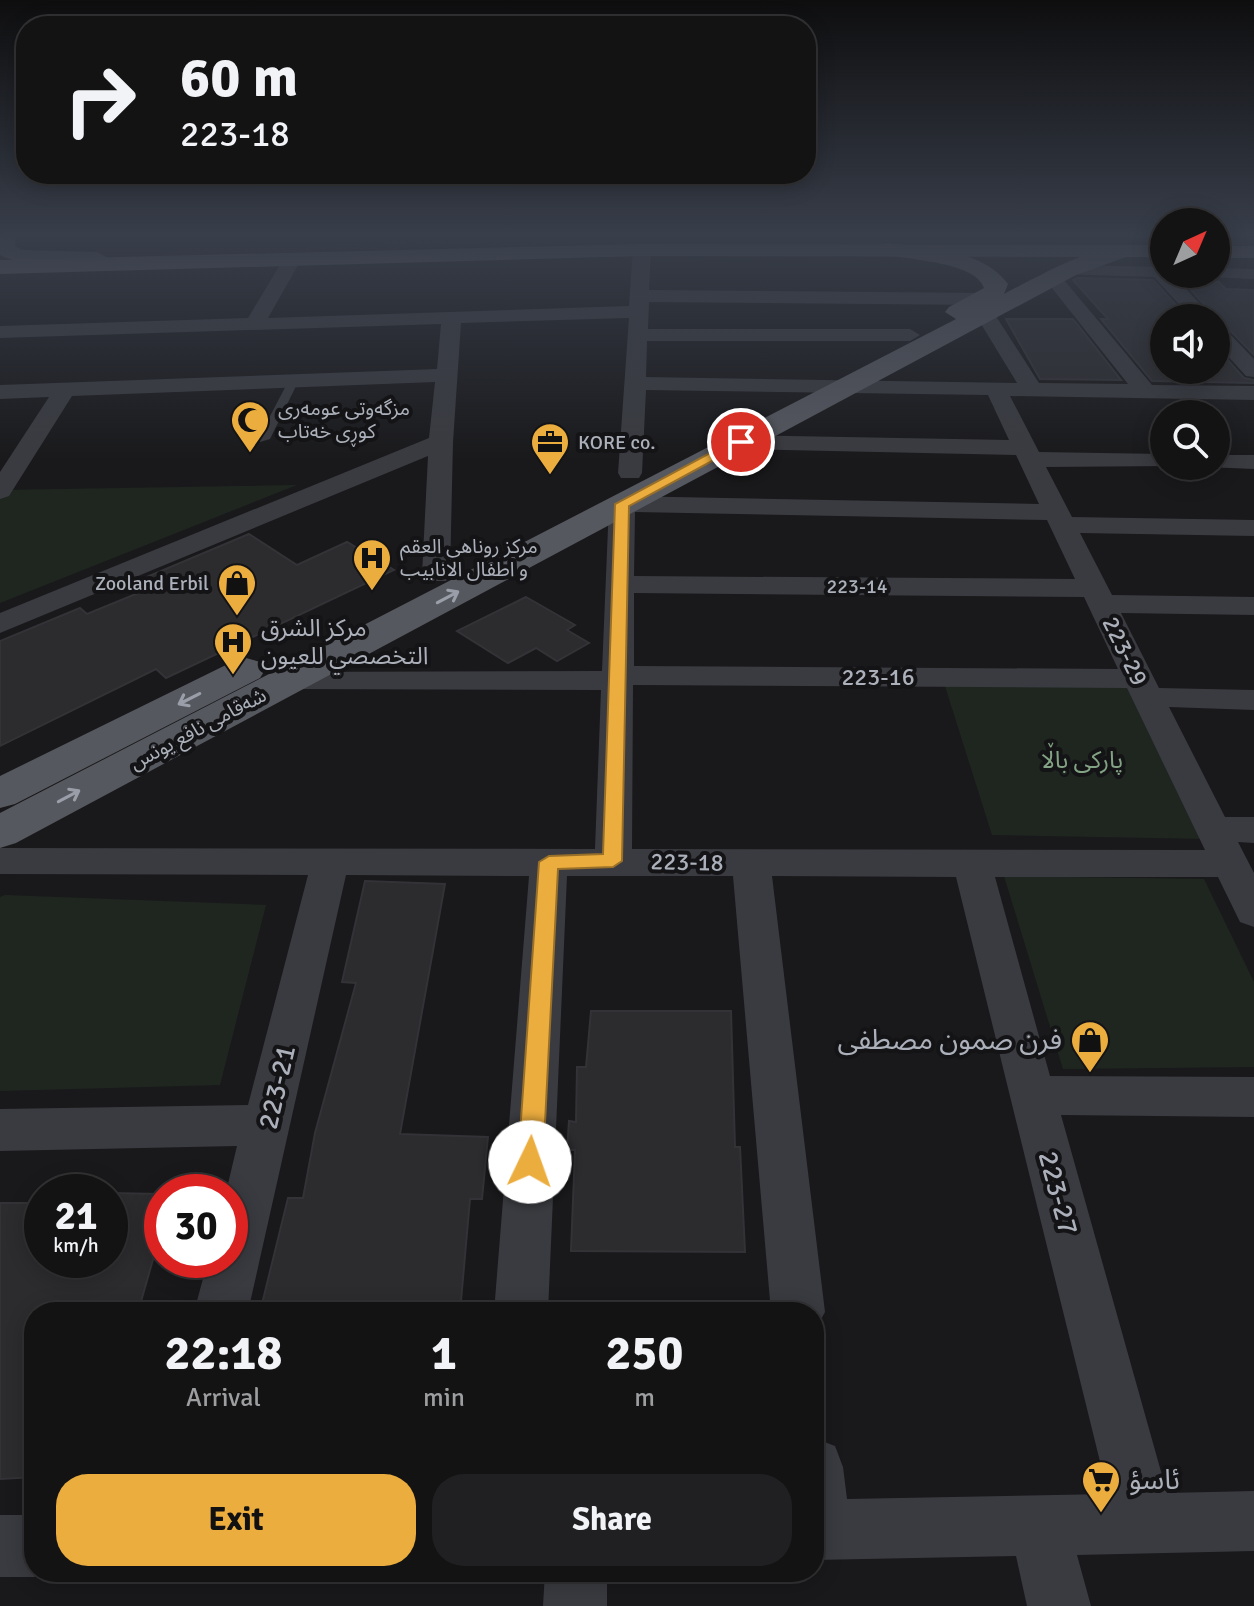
<!DOCTYPE html>
<html lang="en">
<head>
<meta charset="utf-8">
<style>
	body { margin:0; font-family:Signika,"Noto Sans Arabic",sans-serif; background:#202022; color:#f1f3f6; height:100vh; display:flex; flex-direction:column; font-size:30px; white-space:nowrap }
	* { box-sizing:border-box; margin:0 }
	p { font-size:26px; color:#9d9ea0 }
	.icon { flex:none; width:44px; height:44px; fill:none; stroke:currentColor; stroke-width:2; stroke-linecap:round; stroke-linejoin:round }
	.map { position:relative; flex:1; overflow:hidden }
	.drawer { position:absolute; left:24px; top:1302px; width:800px; height:280px; display:flex; flex-direction:column; background:#131314; border-radius:32px; box-shadow:0 4px 20px #0003,0 0 0 2px #323234 }
	.drawer>* { flex:none }
	.top-card { position:absolute; left:16px; top:16px; width:800px; height:168px; border-radius:32px; box-shadow:0 4px 20px #0003,0 0 0 2px #323234; background:#131314; color:#f1f3f6; overflow:hidden }
	.needle { width:52px; rotate:44deg }
	.fabs { position:absolute; left:1150px; top:208px; display:grid; gap:16px }
	.fabs a { display:grid; place-items:center; width:80px; height:80px; border-radius:50%; background:#131314; box-shadow:0 4px 20px #0003,0 0 0 2px #323234; font-size:40px }
	.speed { position:absolute; left:24px; top:1174px; display:flex; gap:16px; font-size:40px; font-weight:700; text-align:center }
	.speed>* { display:grid; place-content:center; width:104px; height:104px; border-radius:50%; background:#131314; box-shadow:0 4px 20px #0003,0 0 0 2px #323234; line-height:1 }
	.speed small { font-size:20px; font-weight:400 }
	.speed .limit { border:12px solid #d22; background:#fff; color:#111 }
	.pin { position:absolute; display:grid; place-items:center; width:68px; height:68px; color:#fff; margin:-34px; border:4px solid #fff; border-radius:50%; box-shadow:0 2px 8px #0007 }
	.me { position:absolute; width:88px; margin:-44px; rotate:3deg; stroke-linejoin:round; filter:drop-shadow(0 0 6px #0008) }
	.turn { display:flex; align-items:center; gap:28px; height:168px; padding:0 32px; font-size:36px }
	.turn .icon { width:104px; height:104px; stroke-width:2.5 }
	.turn b { display:block; font-size:56px; line-height:68px }
	.eta { display:flex; justify-content:space-evenly; align-items:center; height:136px; text-align:center }
	.eta b { font-size:48px; font-weight:700; line-height:56px }
	.action { display:flex; gap:16px; margin-top:auto; padding:16px 32px }
	.action a { flex:1; height:92px; border-radius:32px; background:#ecad3f; color:#111; font-size:32px; font-weight:700; line-height:92px; text-align:center }
	.action a+a { background:#202022; color:#f1f3f6 }
	.map>svg:first-child { display:block }
	.green { fill:#1f2620 }
	.building { fill:#2c2c2f; stroke:#333337; stroke-width:2 }
	.lines { fill:none; stroke-linecap:round; stroke-linejoin:round }
	.service { fill:#3a3b40; fill-rule:evenodd }
	.minor { fill:#3a3b40; fill-rule:evenodd }
	.primary { fill:#56585f; fill-rule:evenodd }
	.trunk { fill:#5e6068; fill-rule:evenodd }
	.path-bridge { stroke:#404247; stroke-width:3; stroke-dasharray:2 3; stroke-linecap:butt }
	.oneway { stroke:#9a9ea8 }
	.route { fill:#ecad3f; stroke:#997029; stroke-width:2 }
	.labels { text-anchor:middle; dominant-baseline:central; stroke-width:8; stroke-linejoin:round; paint-order:stroke }
	.far-poi-label { font-size:20px; fill:#abb0ba; stroke:#141416; text-anchor:start }
	.far-street-label { font-size:20px; fill:#abb0ba; stroke:#141416 }
	.poi-label { font-size:24px; fill:#abb0ba; stroke:#141416; text-anchor:start }
	.street-label { font-size:24px; fill:#abb0ba; stroke:#141416 }
	.park-label { font-size:24px; fill:#83a484; stroke:#141416 }
	.near-poi-label { font-size:28px; fill:#abb0ba; stroke:#141416; text-anchor:end }
	.near-street-label { font-size:28px; fill:#abb0ba; stroke:#141416 }
</style>
</head>
<body>
<div class="map">
<svg width="1254" height="1606" viewBox="0 0 1254 1606">
	<rect width="100%" height="100%" fill="#19191b"/>
	<!-- green -->
	<path class="green" d="M633,237L1121,239L1127,246L312,248L297,245Z
		M297,485L0,603V490Z
		M1130,684L1209,839L992,835L945,686Z
		M1004,876L1204,879L1254,982V1067L1063,1069Z
		M5,895L266,905L220,1085L0,1091V897Z"/>
	<!-- building -->
	<path class="building" d="M1077,278L1153,280L1188,318H1164V370H1216V347L1244,378L1254,380V383L1152,381L1101,319H1108L1073,280Z
		M1183,281L1219,282L1226,289L1254,290V355L1225,325L1216,322L1215,316Z
		M1006,319H1073L1121,380L1040,379Z
		M249,534L297,565L347,542L394,570L166,678L156,669L0,746V641L80,608L87,614L153,587L142,579Z
		M526,597L575,625L567,630L589,643L557,661L536,648L508,663L457,631Z
		M365,881L445,884L400,1134L488,1137L482,1199H470L460,1312H260L288,1198H303L315,1133L356,983L342,982Z
		M591,1011H731L735,1147H740L745,1252L571,1251L575,1150H567L569,1121L576,1122L577,1067H586Z
		M110,1193L162,1194V1228L138,1312H34V1477L0,1479V1203H42V1260H110Z"/>
	<g class="lines">
		<!-- service -->
		<path class="service" d="M290,378L299,380L270,439L260,442L258,439Z"/>
		<!-- minor -->
		<path class="minor" d="M642,245L651,250L649,290L985,293L994,299L985,305L649,302L648,329H910L920,335L910,341H647L646,377L1017,383L975,314L985,308L992,310L1039,383L1128,384L1044,278L1053,273L1059,274L1152,385L1254,386V400L1010,396L1039,452L1164,454V466H1173L1046,467L1072,517L1254,520V536L1080,533L1112,595L1254,597V615L1121,613L1159,688L1254,690V710L1169,707L1225,817H1254V843L1238,842L1254,873V927L1240,922L1218,877H995L1050,1076L1254,1077V1117L1061,1115L1167,1493L1254,1491V1551L1077,1555L1091,1606H1027L1016,1556L814,1560V1438L835,1446L843,1467L847,1499L1108,1494L956,877L772,876L825,1312L814,1332V1312H771L733,876H567L548,1312H494L529,876L346,875L248,1312H194L208,1260H230V1192H226L237,1146L0,1151V1109L248,1105L308,875L0,874V848L595,849L601,690L293,689L282,686L277,679L282,672L602,671L609,504L622,496L1039,504L1016,455L741,449L729,442L741,435L1009,440L988,395L646,390L642,473L639,478H621L618,473L629,318L461,323L453,442L450,575L446,581H426L422,575L428,456L0,633V613L429,438L435,382L72,396L9,496L0,499V472L49,397L0,399V385L437,369L441,324L0,338V326L248,318L284,258L293,253L302,258L268,318L629,306L633,250ZM635,512L1047,520L1075,579L634,576ZM634,593L1084,597L1118,669L634,666ZM633,685L1127,688L1205,850L632,849Z
			M1068,265L1164,267V274H1172L1213,318H1192L1154,277L1062,274L1059,270Z
			M1216,268L1254,269V279L1210,277L1208,274H1216Z
			M1216,325L1223,327L1254,359V377L1246,376L1216,343Z
			M1216,455H1254V469L1207,467L1216,466Z
			M0,1515H34V1572H45L34,1577H0Z
			M545,1572H607V1606H543Z"/>
		<!-- primary -->
		<path class="primary" d="M0,236H16L15,246L22,250L97,252L108,258C94,274 18,265 0,255Z
			M886,243C925,248 983,249 1008,284L1004,294C1029,281 1102,240 1129,246L1132,251L1129,256L1076,275L16,843L0,848V813L956,319L945,312L949,307L984,288C976,261 903,260 879,253L875,249L879,245Z
			M246,658L260,662L265,670L260,678L15,804L0,808V776L232,662Z"/>
		<!-- trunk -->
		<path class="trunk" d="M642,244L1164,245V257L642,256L0,274V260Z
			M1216,246H1254V258H1216Z"/>
		<!-- path-bridge -->
		<path class="path-bridge" d="M1142,236L1164,257"/>
	</g>
	<!-- one-way arrows -->
	<defs><path id="oneway-shaft" d="M-6 0H5M1.5-3L5.5 0L1.5 3" fill="none" stroke-width="1.6" stroke-linecap="round" stroke-linejoin="round" transform="scale(2)"/></defs>
	<g class="oneway">
		<use href="#oneway-shaft" transform="translate(448 597) rotate(-28)"/>
		<use href="#oneway-shaft" transform="translate(189 699) rotate(153)"/>
		<use href="#oneway-shaft" transform="translate(69 796) rotate(-28)"/>
	</g>
	<!-- sky -->
	<linearGradient id="sky" x2="0" y2="1"><stop stop-color="#0e0e0f"/><stop offset="0.51" stop-color="#383e4a"/><stop offset="1" stop-color="#383e4a" stop-opacity="0"/></linearGradient>
	<rect width="1254" height="461" fill="url(#sky)"/>
	<!-- route -->
	<path class="route" d="M736,439L747,442L629,506L622,861L613,867L558,869L543,1162L539,1170L530,1173L522,1170L518,1162L539,862L549,856L603,854L615,504Z"/>
	<!-- icons -->
	<defs>
		<symbol id="mosque-pin" viewBox="-11 -11 22 30"><path d="M0 17L-7.5 6A9.5 9.5 0 1 1 7.5 6Z" fill="#ecad3f" stroke="#141416"/><path d="M3.5-4.9A6 6 0 1 0 3.5 4.9A5 5 0 1 1 3.5-4.9Z" fill="#111"/></symbol>
		<symbol id="office-pin" viewBox="-11 -11 22 30"><path d="M0 17L-7.5 6A9.5 9.5 0 1 1 7.5 6Z" fill="#ecad3f" stroke="#141416"/><path d="M-6-3h4V-5.5h4V-3h4V5H-6ZM-1-4.5V-3h2v-1.5ZM-6 0V1H6V0Z" fill="#111"/></symbol>
		<symbol id="hospital-pin" viewBox="-11 -11 22 30"><path d="M0 17L-7.5 6A9.5 9.5 0 1 1 7.5 6Z" fill="#ecad3f" stroke="#141416"/><path d="M-5-5h3v3.5h4V-5h3V5h-3V1.5h-4V5h-3Z" fill="#111"/></symbol>
		<symbol id="shop-pin" viewBox="-11 -11 22 30"><path d="M0 17L-7.5 6A9.5 9.5 0 1 1 7.5 6Z" fill="#ecad3f" stroke="#141416"/><path d="M-5-2.5h2.3a2.7 3.5 0 0 1 5.4 0H5L5.5 6h-11ZM-1.5-2.5h3a1.5 2.3 0 0 0-3 0Z" fill="#111"/></symbol>
		<symbol id="supermarket-pin" viewBox="-11 -11 22 30"><path d="M0 17L-7.5 6A9.5 9.5 0 1 1 7.5 6Z" fill="#ecad3f" stroke="#141416"/><path d="M-6-5.5h2.5l.6 2H6L4.5 2H-2.5L-4.4-4H-6ZM-1.5 3.2a1.3 1.3 0 1 0 .1 0ZM3 3.2a1.3 1.3 0 1 0 .1 0Z" fill="#111"/></symbol>
	</defs>
	<g fill-rule="evenodd">
		<use href="#mosque-pin" x="228" y="398" width="44" height="60"/>
		<use href="#office-pin" x="528" y="420" width="44" height="60"/>
		<use href="#hospital-pin" x="350" y="536" width="44" height="60"/>
		<use href="#shop-pin" x="215" y="561" width="44" height="60"/>
		<use href="#hospital-pin" x="211" y="620" width="44" height="60"/>
		<use href="#shop-pin" x="1068" y="1018" width="44" height="60"/>
		<use href="#supermarket-pin" x="1079" y="1458" width="44" height="60"/>
	</g>
	<g class="labels">
		<!-- far-poi labels -->
		<g class="far-poi-label">
			<text x="278" y="408">مزگەوتی عومەری<tspan x="278" dy="23">کوڕی خەتاب</tspan></text>
			<text x="578" y="442">KORE co.</text>
			<text x="400" y="546">مركز روناهي العقم<tspan x="400" dy="23">و اطفال الانابيب</tspan></text>
			<text x="209" y="583" text-anchor="end">Zooland Erbil</text>
		</g>
		<!-- far-street labels -->
		<g class="far-street-label">
			<text x="857" y="586">223-14</text>
			<text transform="translate(198 729) rotate(-28)">شەقامی نافع یونس</text>
		</g>
		<!-- poi labels -->
		<g class="poi-label">
			<text x="261" y="628">مركز الشرق<tspan x="261" dy="28">التخصصي للعيون</tspan></text>
		</g>
		<!-- street labels -->
		<g class="street-label">
			<text transform="translate(1125 651) rotate(64)">223-29</text>
			<text x="878" y="677">223-16</text>
			<text transform="translate(687 862) rotate(1)">223-18</text>
		</g>
		<!-- park labels -->
		<g class="park-label">
			<text x="1082" y="760">پارکی باڵا</text>
		</g>
		<!-- near-poi labels -->
		<g class="near-poi-label">
			<text x="1062" y="1040">فرن صمون مصطفى</text>
			<text x="1129" y="1480" text-anchor="start">ئاسؤ</text>
		</g>
		<!-- near-street labels -->
		<g class="near-street-label">
			<text transform="translate(277 1087) rotate(-77)">223-21</text>
			<text transform="translate(1058 1193) rotate(75)">223-27</text>
		</g>
	</g>
</svg>
<div class="fabs">
<a><svg class="needle" viewBox="-14 -14 28 28"><path d="M0-13l5 13h-10z" fill="#e53935"/><path d="M0 13l5-13h-10z" fill="#9d9ea0"/></svg></a>
<a><svg class="icon" aria-label="sound" viewBox="0 0 24 24"><path d="M4 9h4l5-4v14l-5-4H4zM17 9q2 3 0 6"/></svg></a>
<a><svg class="icon" aria-label="search" viewBox="0 0 24 24"><circle cx="10" cy="10" r="6"/><path d="M15 15l6 6"/></svg></a>
</div>
<div class="speed"><div>21<small>km/h</small></div><div class="limit">30</div></div>
<div class="pin" style="left:741px;top:442px;background:#d93025"><svg class="icon" aria-label="arrive" viewBox="0 0 24 24"><path d="M6 21V4h12l-3 4 3 4H6"/></svg></div>
<svg class="me" style="left:530px;top:1162px" viewBox="-20 -20 40 40"><circle r="19" fill="#fff"/><path d="M0-13L10 11 0 6-10 11z" fill="#ecad3f"/></svg>
<div class="top-card">
<div class="turn"><svg class="icon" aria-label="right" viewBox="0 0 24 24"><path d="M7 20v-9h11M14 6l5 5-5 5"/></svg><div><b>60 m</b>223-18</div></div>
</div>
<section class="drawer">
<div class="eta">
<div><b>22:18</b><p>Arrival</p></div>
<div><b>1</b><p>min</p></div>
<div><b>250</b><p>m</p></div>
</div>
<div class="action"><a>Exit</a><a>Share</a></div>
</section>
</div>
</body>
</html>
